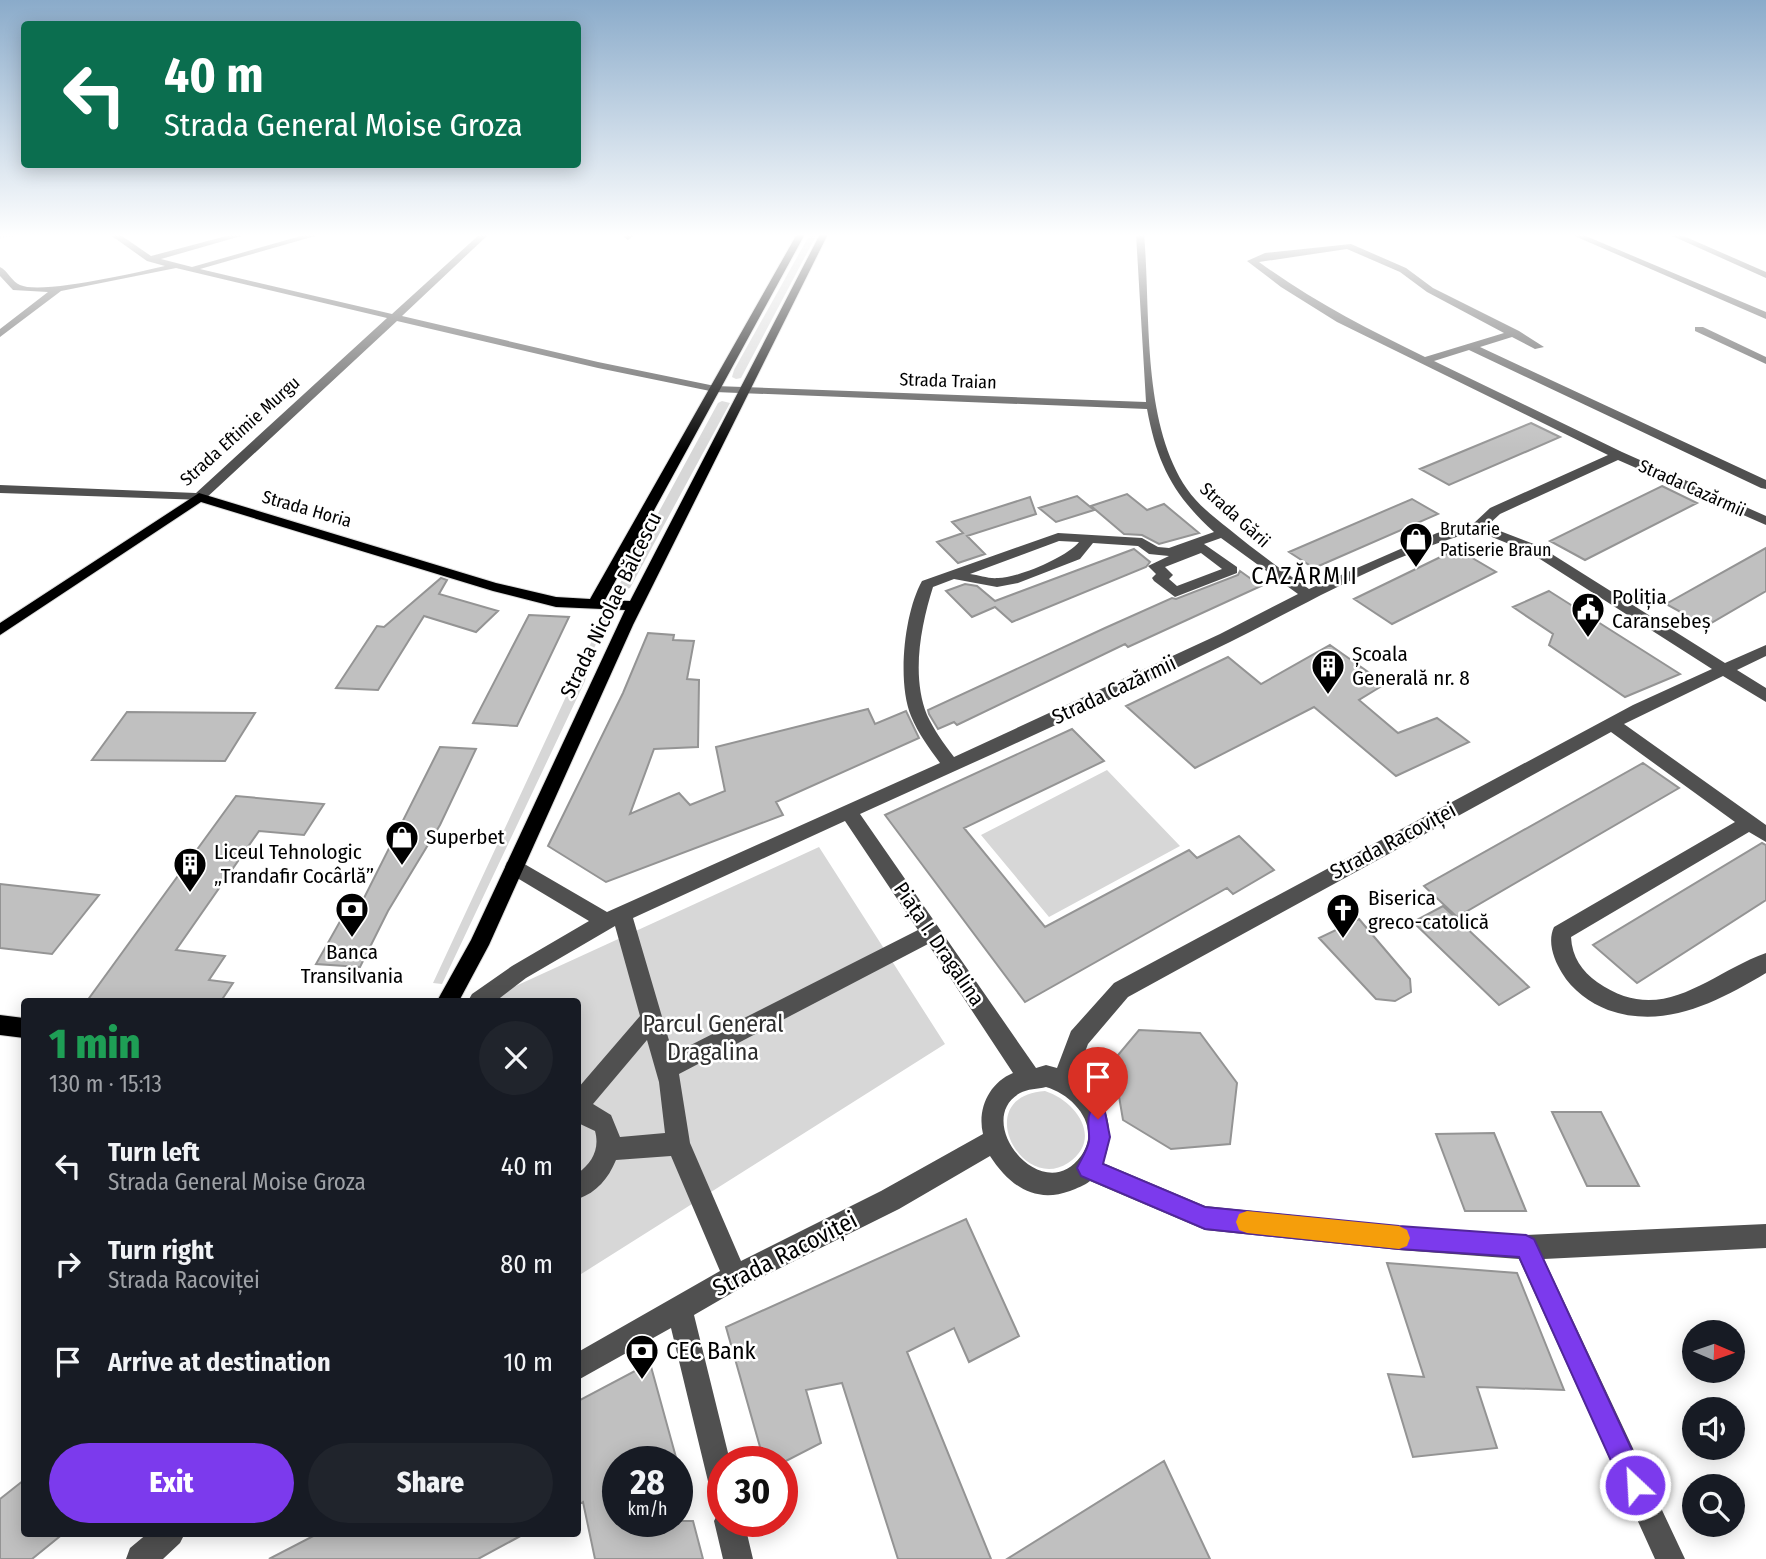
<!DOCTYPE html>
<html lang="en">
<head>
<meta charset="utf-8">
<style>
	body { margin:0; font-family:"Fira Sans Condensed",sans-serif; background:#20242c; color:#f1f3f6; height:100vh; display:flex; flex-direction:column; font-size:26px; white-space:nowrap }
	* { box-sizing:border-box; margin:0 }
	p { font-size:23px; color:#9ea1a6 }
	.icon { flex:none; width:38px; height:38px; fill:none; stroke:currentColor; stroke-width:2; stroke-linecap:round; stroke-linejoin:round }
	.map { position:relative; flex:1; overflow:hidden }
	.panel { position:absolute; left:21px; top:998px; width:560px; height:539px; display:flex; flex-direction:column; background:#171b24; border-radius:7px; box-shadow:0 4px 18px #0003 }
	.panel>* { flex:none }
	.banner { position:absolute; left:21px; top:21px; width:560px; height:147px; border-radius:7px; box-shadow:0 4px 18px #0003; background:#0b6e4f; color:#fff; overflow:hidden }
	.needle { width:46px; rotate:92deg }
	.controls { position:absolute; left:1682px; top:1320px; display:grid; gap:14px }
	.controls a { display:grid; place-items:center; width:63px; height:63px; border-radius:50%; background:#171b24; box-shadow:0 4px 18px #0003; font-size:35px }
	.speed { position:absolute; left:602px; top:1446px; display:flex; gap:14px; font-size:35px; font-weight:700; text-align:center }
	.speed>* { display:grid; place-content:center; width:91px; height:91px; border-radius:50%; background:#171b24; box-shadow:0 4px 18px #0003; line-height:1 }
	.speed small { font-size:18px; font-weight:400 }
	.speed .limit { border:10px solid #d22; background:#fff; color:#111 }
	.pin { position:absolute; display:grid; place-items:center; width:60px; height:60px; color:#fff; margin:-72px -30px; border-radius:50% 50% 50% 0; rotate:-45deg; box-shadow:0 0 7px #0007 }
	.pin .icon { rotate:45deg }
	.me { position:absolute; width:77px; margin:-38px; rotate:335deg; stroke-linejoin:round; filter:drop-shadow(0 0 5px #0008) }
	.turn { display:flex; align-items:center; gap:24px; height:147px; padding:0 28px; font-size:32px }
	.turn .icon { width:91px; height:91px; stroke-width:2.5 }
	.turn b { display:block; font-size:49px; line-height:60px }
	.round { display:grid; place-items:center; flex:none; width:74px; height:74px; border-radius:37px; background:#20242c }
	.overview { display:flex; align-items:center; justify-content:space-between; height:119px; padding:0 28px }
	h1 { font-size:42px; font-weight:800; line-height:52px; color:#1e9e55 }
	.primary-button { display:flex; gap:14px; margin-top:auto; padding:14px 28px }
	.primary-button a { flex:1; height:80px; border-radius:42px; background:#7c3aed; color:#fff; font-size:28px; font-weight:800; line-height:80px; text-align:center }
	.primary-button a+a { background:#20242c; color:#f1f3f6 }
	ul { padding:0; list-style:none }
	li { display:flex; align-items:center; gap:21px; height:98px; padding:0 28px }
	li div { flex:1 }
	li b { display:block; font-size:26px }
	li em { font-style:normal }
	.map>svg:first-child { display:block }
	.green { fill:#d7d7d7 }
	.building { fill:#c0c0c0; stroke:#949494; stroke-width:2 }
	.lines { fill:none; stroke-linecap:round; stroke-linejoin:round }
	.major-casing { stroke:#dbdbdb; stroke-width:2 }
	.path { stroke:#727272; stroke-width:2.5; stroke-dasharray:1 2; stroke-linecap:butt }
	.minor { fill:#505050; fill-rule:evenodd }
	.major { fill:#000; fill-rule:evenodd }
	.route { fill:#7c3aed; stroke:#51269a; stroke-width:2 }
	.slow { fill:#f59e0b }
	.labels { text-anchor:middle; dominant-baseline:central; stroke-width:5; stroke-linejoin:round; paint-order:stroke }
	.far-street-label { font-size:18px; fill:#000; stroke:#fff }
	.far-poi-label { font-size:18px; fill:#000; stroke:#fff; text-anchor:start }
	.poi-label { font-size:21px; fill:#000; stroke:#fff; text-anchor:start }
	.street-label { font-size:21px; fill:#000; stroke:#fff }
	.quarter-label { font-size:24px; letter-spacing:2px; fill:#000; stroke:#fff }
	.near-park-label { font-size:24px; fill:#2e2e2e; stroke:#fff }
	.near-street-label { font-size:24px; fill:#000; stroke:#fff }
	.near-poi-label { font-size:24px; fill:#000; stroke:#fff; text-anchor:start }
</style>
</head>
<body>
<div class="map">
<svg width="1766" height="1559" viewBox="0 0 1766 1559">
	<rect width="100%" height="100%" fill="#fff"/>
	<!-- green -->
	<path class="green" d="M810,234H817L741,378L736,379L732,377L734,370Z
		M722,401L730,403L630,588L622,590L618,587L718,403Z
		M602,619L607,620L591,655L585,681L442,984L433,983Z
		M1107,770L1180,846L1049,917L981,835Z
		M819,847L945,1044L578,1276V1001H483Z
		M1045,1091C1076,1101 1104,1139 1068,1163C1021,1194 970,1096 1045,1091Z"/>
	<!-- building -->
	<path class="building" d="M1531,423L1560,437L1449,485L1420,469Z
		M1662,486L1697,503L1585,560L1550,541Z
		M1127,494L1147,510L1164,504L1199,533L1159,544L1142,535L1124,534L1091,506Z
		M1077,496L1094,510L1056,522L1039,508Z
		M1030,497L1036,514L967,536L985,554L958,563L937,542L963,533L952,522Z
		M1412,499L1438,514L1314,568L1289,552Z
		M1766,548V591L1706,626L1666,604Z
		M1134,549L1150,562L1146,567L1012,622L995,607L972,617L946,591L965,584L977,586L995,601Z
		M1457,549L1496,572L1392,624L1354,599Z
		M1240,571L1261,586L1128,647L1125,644L957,725L954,722L938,729L929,714L928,710L1105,628L1172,598L1176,599L1238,575Z
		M441,578L447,580L439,594L498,611L476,632L424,616L378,690L336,688L377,626L384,627Z
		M1549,591L1680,674L1625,697L1549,645L1553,634L1513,607Z
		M529,615L569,617L517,726L473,723Z
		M648,633L674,635L673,640L694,641L687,679L699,680L698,747L654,749L630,814L679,793L690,805L725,791L716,747L868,709L875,724L906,711L919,738L776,802L783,815L606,882L548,846L623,693Z
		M1330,645L1385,684L1359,700L1398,733L1437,718L1469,742L1396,776L1314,707L1195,768L1126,706L1228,657L1261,684Z
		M127,712L255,713L225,761L92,760Z
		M1072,729L1104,761L964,828L1045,927L1189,850L1197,858L1239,836L1274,870L1233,894L1227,888L1025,1002L885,815Z
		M440,747L476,749L440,825L388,911L360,967L316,964L347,909L358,910Z
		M1643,763L1679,788L1457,917L1424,886Z
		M236,796L324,804L304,835L259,831L176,950L225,956L209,980L233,983L221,1001H87Z
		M1762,843L1766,845V900L1637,983L1593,945Z
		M0,884L99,895L52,954L0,948Z
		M1443,906L1529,987L1499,1005L1413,922Z
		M1359,919L1410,979L1411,992L1395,1001L1376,999L1319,938Z
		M1139,1030L1200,1033L1237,1083L1230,1144L1171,1149L1123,1120L1113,1061Z
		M1552,1112H1601L1639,1186H1587Z
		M1494,1133L1526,1211H1465L1436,1134Z
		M966,1219L1019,1336L969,1362L954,1328L907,1352L991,1559H898L842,1383L806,1390L821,1443L786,1461H764L726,1327Z
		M1387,1263L1517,1273L1564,1390L1477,1387L1497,1448L1413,1457L1388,1374L1424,1377Z
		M650,1363L677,1461H618V1521H693L703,1559H595L583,1502L578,1505V1401Z
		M1164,1461L1210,1559H1007Z
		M24,1480V1533H64L32,1559H0V1499Z
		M319,1533H526L478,1559H269Z"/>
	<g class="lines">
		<defs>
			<path id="major" d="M797,234H805L605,600L630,601L820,234H828L633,625L489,945L459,1001H437L471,940L625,610L556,607L493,591L201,502L0,635V623L199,493L496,583L556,597L590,599Z
				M0,1015L24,1018V1038L0,1035Z"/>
		</defs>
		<!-- major casing -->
		<use href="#major" class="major-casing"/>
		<!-- path -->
		<path class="path" d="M0,237L17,234"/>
		<!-- minor -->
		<path class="minor" d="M109,234H119L151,256L234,234H248L161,259L192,267L308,234H322L200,269L392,314L480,234H489L402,316L598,362L715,386L1146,402L1136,234H1144C1151,312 1141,421 1187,489C1198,505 1214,517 1229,529C1253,549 1282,570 1309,589L1437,533L1473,524L1490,508L1608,455L1337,322L1281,287L1247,261L1265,253L1351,244L1406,268L1433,288L1519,331L1544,347L1535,349L1512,337L1480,347L1766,480V489L1761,488L1469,350L1434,361L1622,452L1766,516V525L1618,460L1500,514L1487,526L1539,546L1725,663L1766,645V656L1737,670L1766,688V702L1723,676L1624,724L1766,825V842L1749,832L1571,937C1572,957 1582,971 1597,982C1663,1028 1707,974 1766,953V973C1717,1002 1665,1030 1608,1010C1590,1003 1572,990 1562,973C1554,960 1547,942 1554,927L1735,822L1611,732L1128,997L1088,1044L1076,1076C1107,1094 1117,1131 1103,1163L1205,1206L1399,1226L1526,1235L1766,1224V1248L1544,1259L1685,1559H1655L1519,1259L1399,1250L1205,1230L1090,1181C1084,1186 1077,1188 1070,1191C1034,1204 1009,1185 990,1156L899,1209L744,1286L694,1315L730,1461H723V1506L713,1502L671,1328L578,1380V1352L720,1271L671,1156L616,1160C608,1179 597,1192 578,1199V1173C592,1163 600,1149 595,1131L578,1123V1088L640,1016L615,926L526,978L496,1001H468L472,994L512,966L589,921L507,872L505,867L507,862L514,859L521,862L607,912L940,763C929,748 918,733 911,716C897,682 904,613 922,581L1058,533L1142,538L1158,547L1169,548L1214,532C1173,495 1157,463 1147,409L715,392L598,368L397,321L204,500L0,493V485L196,493L387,318L176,268L61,291L0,337V329L48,292L13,290L0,276V267C8,271 12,282 20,285C41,295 139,272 165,266L147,261ZM1347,249L1400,272L1427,292L1504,333L1425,357C1367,329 1311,300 1259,262ZM1477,531L1529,552L1712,669L1633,705L1114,983L1071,1031L1057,1068L1046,1065L1036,1068L860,814C984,758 1108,702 1230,642C1308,603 1393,553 1477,531ZM1221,538L1298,594L1220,634L954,757C944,744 934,730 927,715C911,676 921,625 933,587L954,579L997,587L1018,583L1080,559L1093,543L1138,546L1149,554L1169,556L1148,566L1156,574L1152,578L1154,581L1175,597L1237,573V567L1204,544ZM1059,541L1079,542C1067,557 1018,578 998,578C989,579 979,575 970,574ZM1201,553L1222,569L1177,586L1169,579L1173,575L1165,567ZM845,821L918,930L673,1054L633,918ZM928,944L1013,1073C989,1083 977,1109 983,1134L881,1191L741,1261L690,1143L679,1074ZM647,1040L659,1082L665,1133L620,1137L611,1115L593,1104ZM1046,1087C1074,1095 1102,1127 1081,1156C1043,1209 971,1121 1020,1093C1027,1089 1038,1089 1046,1087Z
			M626,234H635L628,240L624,237Z
			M1570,234H1581L1766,312V319Z
			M1668,234H1679L1766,272V278Z
			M1695,327H1703L1766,357V364L1695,331Z
			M723,1509V1521H744L753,1559H723L714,1521L719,1511Z
			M148,1533H185L180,1543L163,1559H126L130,1548Z"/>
		<!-- major -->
		<use href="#major" class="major"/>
	</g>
	<!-- sky -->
	<linearGradient id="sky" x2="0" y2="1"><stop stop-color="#8aabca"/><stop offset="0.52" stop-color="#fff"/><stop offset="1" stop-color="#fff" stop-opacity="0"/></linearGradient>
	<rect width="1766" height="452" fill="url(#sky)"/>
	<!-- route -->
	<path class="route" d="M1098,1109L1105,1112L1110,1137L1103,1164L1205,1207L1399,1226L1526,1235L1534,1239L1644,1476L1648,1485L1644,1494L1635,1498L1626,1494L1519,1257L1399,1249L1205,1229L1081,1176L1077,1168C1081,1159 1087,1151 1089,1141C1090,1131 1086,1122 1090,1112Z"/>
	<!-- slow -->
	<path class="slow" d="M1247,1211L1399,1226L1407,1230L1410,1238L1407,1246L1399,1249L1247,1233L1239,1230L1236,1222L1239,1214Z"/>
	<!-- icons -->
	<defs>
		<symbol id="shop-pin" viewBox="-11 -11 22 30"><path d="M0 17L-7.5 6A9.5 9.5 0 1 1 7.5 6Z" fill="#000" stroke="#fff"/><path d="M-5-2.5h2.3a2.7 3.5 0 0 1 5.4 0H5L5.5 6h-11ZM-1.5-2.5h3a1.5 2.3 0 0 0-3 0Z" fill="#fff"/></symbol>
		<symbol id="civic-pin" viewBox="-11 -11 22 30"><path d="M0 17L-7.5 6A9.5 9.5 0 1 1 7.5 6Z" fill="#000" stroke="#fff"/><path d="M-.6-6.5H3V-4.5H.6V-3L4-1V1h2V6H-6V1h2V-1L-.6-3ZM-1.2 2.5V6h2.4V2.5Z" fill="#fff"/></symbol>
		<symbol id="building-pin" viewBox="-11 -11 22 30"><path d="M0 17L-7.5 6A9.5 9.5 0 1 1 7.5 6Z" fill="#000" stroke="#fff"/><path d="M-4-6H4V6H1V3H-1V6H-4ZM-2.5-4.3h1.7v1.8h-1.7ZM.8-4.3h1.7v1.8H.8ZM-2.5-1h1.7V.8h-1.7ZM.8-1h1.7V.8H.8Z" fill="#fff"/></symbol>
		<symbol id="bank-pin" viewBox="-11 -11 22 30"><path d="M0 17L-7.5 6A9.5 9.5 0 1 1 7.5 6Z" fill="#000" stroke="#fff"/><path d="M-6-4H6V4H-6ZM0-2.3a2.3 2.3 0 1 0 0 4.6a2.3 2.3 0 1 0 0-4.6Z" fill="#fff"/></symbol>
		<symbol id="church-pin" viewBox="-11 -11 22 30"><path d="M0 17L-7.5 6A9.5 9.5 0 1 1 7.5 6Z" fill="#000" stroke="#fff"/><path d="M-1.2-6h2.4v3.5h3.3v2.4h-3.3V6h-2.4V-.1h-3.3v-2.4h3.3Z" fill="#fff"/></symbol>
	</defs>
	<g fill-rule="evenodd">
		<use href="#shop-pin" x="1397" y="520" width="38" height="52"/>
		<use href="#civic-pin" x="1569" y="590" width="38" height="52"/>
		<use href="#building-pin" x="1309" y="647" width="38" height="52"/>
		<use href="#shop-pin" x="383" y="818" width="38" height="52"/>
		<use href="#building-pin" x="171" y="845" width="38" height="52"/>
		<use href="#bank-pin" x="333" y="890" width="38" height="52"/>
		<use href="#church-pin" x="1324" y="891" width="38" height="52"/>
		<use href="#bank-pin" x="623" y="1332" width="38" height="52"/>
	</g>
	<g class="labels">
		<!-- far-street labels -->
		<g class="far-street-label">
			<text transform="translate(948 381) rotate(2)">Strada Traian</text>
			<text transform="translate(240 431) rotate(-42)">Strada Eftimie Murgu</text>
			<text transform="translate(1692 488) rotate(24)">Strada Cazărmii</text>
			<text transform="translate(307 509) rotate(16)">Strada Horia</text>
			<text transform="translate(1235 515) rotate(42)">Strada Gării</text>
		</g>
		<!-- far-poi labels -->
		<g class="far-poi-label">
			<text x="1440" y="529">Brutarie<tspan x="1440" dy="21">Patiserie Braun</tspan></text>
		</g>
		<!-- poi labels -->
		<g class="poi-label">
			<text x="1612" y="597">Poliția<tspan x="1612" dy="24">Caransebeș</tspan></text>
			<text x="1352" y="654">Școala<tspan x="1352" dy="24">Generală nr. 8</tspan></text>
			<text x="426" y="837">Superbet</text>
			<text x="214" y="852">Liceul Tehnologic<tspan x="214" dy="24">„Trandafir Cocârlă”</tspan></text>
			<text x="1368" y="898">Biserica<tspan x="1368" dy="24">greco-catolică</tspan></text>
			<text x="352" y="952" text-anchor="middle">Banca<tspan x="352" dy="24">Transilvania</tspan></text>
		</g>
		<!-- street labels -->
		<g class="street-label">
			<text transform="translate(611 605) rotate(-64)">Strada Nicolae Bălcescu</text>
			<text transform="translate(1114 690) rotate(-25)">Strada Cazărmii</text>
			<text transform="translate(1393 841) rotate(-28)">Strada Racoviței</text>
			<text transform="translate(939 944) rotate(56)">Piața I. Dragalina</text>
		</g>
		<!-- quarter labels -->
		<g class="quarter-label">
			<text x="1305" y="576">CAZĂRMII</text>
		</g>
		<!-- near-park labels -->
		<g class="near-park-label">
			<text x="713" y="1024">Parcul General<tspan x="713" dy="28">Dragalina</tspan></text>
		</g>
		<!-- near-street labels -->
		<g class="near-street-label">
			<text transform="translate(785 1254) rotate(-27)">Strada Racoviței</text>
		</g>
		<!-- near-poi labels -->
		<g class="near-poi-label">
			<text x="666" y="1351">CEC Bank</text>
		</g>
	</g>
</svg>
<div class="controls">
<a><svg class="needle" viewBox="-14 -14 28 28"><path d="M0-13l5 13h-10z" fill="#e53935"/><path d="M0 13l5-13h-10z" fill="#9ea1a6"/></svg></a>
<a><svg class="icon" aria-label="sound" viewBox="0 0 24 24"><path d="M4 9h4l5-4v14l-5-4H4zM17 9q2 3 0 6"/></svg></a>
<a><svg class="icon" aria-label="search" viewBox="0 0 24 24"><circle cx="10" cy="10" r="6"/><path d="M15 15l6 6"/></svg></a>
</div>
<div class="speed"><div>28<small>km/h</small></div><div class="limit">30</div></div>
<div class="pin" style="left:1098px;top:1119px;background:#d93025"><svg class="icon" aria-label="arrive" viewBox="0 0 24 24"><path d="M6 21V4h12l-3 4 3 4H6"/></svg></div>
<svg class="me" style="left:1635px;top:1485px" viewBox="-20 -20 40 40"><circle r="17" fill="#7c3aed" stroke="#fff" stroke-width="3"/><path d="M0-11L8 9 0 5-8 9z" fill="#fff"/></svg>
<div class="banner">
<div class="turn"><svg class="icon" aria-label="left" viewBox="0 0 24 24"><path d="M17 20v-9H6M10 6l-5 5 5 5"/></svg><div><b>40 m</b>Strada General Moise Groza</div></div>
</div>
<section class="panel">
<div class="overview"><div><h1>1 min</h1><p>130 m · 15:13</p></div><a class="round"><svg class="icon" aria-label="close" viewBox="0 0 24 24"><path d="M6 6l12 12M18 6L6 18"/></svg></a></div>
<ul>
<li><svg class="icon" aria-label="left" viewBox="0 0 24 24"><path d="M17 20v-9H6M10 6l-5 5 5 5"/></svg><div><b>Turn left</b><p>Strada General Moise Groza</p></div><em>40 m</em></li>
<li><svg class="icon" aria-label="right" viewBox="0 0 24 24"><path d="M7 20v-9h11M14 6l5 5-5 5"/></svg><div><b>Turn right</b><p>Strada Racoviței</p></div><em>80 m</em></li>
<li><svg class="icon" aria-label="arrive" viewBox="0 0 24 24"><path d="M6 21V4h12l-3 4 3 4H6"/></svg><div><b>Arrive at destination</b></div><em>10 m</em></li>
</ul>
<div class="primary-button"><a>Exit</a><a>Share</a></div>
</section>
</div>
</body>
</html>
